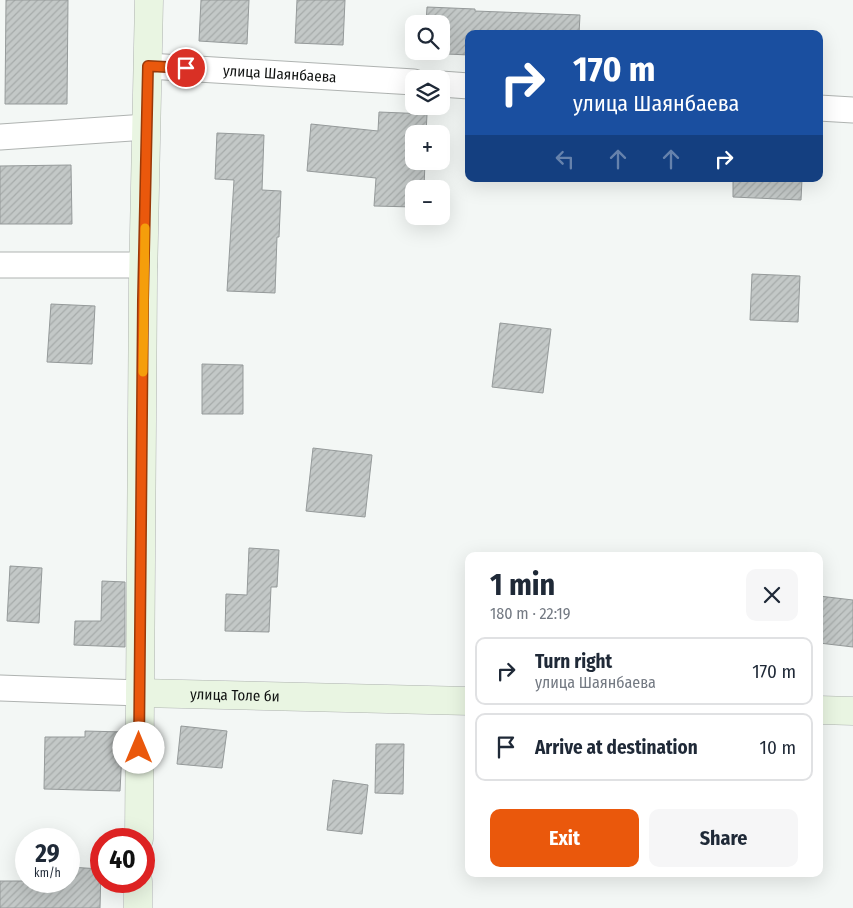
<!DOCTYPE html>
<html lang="en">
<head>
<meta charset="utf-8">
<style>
	body { margin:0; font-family:"Fira Sans Condensed",sans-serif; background:#f6f6f7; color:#1f2937; height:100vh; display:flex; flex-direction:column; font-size:19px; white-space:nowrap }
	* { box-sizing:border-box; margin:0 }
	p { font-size:16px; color:#747a83 }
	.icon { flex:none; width:28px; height:28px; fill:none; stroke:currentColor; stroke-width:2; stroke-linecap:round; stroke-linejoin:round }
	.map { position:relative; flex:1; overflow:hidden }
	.panel { position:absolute; left:465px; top:552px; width:358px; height:325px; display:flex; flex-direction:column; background:#fff; border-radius:10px; box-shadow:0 5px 20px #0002 }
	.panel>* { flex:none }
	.guide { position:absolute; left:465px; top:30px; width:358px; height:152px; border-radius:10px; box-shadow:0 5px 20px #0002; background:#1a4fa0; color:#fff; overflow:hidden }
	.buttons { position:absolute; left:405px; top:15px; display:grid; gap:10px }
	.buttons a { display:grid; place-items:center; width:45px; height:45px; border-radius:10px; background:#fff; box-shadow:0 5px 20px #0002; font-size:25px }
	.speed { position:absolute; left:15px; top:828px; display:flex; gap:10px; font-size:25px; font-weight:700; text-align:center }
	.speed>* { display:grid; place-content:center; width:65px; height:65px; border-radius:50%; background:#fff; box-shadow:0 5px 20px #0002; line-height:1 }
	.speed small { font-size:12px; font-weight:400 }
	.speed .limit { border:8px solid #d22; background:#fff; color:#111 }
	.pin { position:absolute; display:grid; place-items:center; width:42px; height:42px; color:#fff; margin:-21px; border:2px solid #fff; border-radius:50%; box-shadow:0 1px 5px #0007 }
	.me { position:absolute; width:55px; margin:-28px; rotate:0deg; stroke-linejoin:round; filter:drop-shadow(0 0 4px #0008) }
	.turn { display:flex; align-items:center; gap:18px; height:105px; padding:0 25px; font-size:22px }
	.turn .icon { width:65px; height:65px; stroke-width:2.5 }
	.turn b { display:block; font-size:35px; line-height:42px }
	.lanes { display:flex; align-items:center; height:48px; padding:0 25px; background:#0003; justify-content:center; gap:25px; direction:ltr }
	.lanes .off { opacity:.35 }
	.round { display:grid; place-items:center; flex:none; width:52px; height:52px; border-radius:10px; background:#f6f6f7 }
	.head { display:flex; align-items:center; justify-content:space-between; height:85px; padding:0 25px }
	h1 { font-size:30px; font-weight:700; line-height:38px }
	.action { display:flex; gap:10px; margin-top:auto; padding:10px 25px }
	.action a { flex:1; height:58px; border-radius:10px; background:#ea580c; color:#fff; font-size:20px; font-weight:700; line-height:58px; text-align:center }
	.action a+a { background:#f6f6f7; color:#1f2937 }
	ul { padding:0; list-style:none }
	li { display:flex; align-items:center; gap:15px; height:68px; margin:0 10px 8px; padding:0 15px; border:2px solid #e0e1e3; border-radius:10px }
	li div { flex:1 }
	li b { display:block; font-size:19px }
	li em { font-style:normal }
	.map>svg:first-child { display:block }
	.building { fill:url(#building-hatch); stroke:#959a9a }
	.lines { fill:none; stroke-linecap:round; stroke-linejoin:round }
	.street-casing { stroke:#afb3b1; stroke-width:27 }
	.secondary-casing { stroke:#afb3b1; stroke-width:29 }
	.street { stroke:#fff; stroke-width:25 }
	.secondary { stroke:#e9f5e2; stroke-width:28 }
	.route-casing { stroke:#983908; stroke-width:12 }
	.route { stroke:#ea580c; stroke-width:9 }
	.slow { stroke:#f59e0b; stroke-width:9 }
	.labels { text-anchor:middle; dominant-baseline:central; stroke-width:4; stroke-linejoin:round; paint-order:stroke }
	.street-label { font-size:15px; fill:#111312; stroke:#fff }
</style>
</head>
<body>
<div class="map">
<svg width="853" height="908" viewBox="0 0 853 908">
	<defs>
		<pattern id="building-hatch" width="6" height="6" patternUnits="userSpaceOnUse" patternTransform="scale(1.25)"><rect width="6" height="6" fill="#c3c8c7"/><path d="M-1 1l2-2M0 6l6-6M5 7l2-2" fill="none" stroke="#a6abaa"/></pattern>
	</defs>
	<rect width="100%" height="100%" fill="#f3f7f5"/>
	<!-- building -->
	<path class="building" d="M6,0H68L67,104H5Z
		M201,0H249L247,44L199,41Z
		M297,0H345L343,45L295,43Z
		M427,7L475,9V11L580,15L579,34H469V55L425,53V51H441V24H426Z
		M379,112L427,114L426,134H414V161H425L424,189H414V207L374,206L376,178L307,171L311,124L378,131Z
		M217,133L264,135L262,190L281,191L279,237H277L275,293L227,291L234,180L215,179Z
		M71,165L72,224H0V166Z
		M733,179H802L801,200L733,197Z
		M752,274L800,276L798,322L750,320Z
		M51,304L95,306L92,364L47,362Z
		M500,323L551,329L543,393L492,387Z
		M202,364L243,365V414H202Z
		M313,448L372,455L365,517L306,511Z
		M249,548L279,550L277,587H271L269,632L225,631L226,594L247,595Z
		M10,566L42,568L39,623L7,621Z
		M102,581L125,582V647L74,645L75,621H101Z
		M819,596L853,600V647L819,643Z
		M181,726L227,731L222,768L177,764Z
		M85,731L123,732L120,791L44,789L45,737H85Z
		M376,744H404L403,794L375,793Z
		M333,780L368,785L362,834L327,830Z
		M69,867L101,869L100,908H0V881H69Z"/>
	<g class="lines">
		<defs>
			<g id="street">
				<path id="s1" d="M148,66L414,82"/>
				<path d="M441,84L469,86"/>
				<path d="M819,108L853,110"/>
				<path d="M0,137L146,127"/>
				<path d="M0,265H144"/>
				<path d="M0,688L140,693"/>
			</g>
			<g id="secondary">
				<path id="s2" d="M140,693L469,701"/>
				<path d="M819,710L853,711"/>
				<path d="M139,839L143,281L149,0"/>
				<path d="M138,908V881"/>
			</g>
		</defs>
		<!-- street casing -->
		<use href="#street" class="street-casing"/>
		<!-- secondary casing -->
		<use href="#secondary" class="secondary-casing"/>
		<!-- street -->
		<use href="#street" class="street"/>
		<!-- secondary -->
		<use href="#secondary" class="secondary"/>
	</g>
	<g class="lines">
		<defs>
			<path id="route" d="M139,748L143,300L148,66L186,68"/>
		</defs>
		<!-- route casing -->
		<use href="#route" class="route-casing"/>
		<!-- route -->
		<use href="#route" class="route"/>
		<!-- slow -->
		<path class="slow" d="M143,372L145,228"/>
	</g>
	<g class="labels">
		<!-- street labels -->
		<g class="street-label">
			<text stroke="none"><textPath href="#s1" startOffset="132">улица Шаянбаева</textPath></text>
			<text stroke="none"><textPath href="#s2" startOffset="95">улица Толе би</textPath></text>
		</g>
	</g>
</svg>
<div class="buttons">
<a><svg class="icon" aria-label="search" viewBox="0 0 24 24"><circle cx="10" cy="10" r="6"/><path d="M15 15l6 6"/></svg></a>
<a><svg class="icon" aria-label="layers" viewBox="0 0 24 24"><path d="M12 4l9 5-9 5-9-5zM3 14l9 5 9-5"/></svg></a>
<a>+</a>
<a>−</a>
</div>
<div class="speed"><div>29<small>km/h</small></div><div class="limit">40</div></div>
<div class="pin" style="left:186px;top:68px;background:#d93025"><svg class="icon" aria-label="arrive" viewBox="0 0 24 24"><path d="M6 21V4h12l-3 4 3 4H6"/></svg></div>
<svg class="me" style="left:139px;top:748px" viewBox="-20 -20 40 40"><circle r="19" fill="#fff"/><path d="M0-13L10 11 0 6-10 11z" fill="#ea580c"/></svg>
<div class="guide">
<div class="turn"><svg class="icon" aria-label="right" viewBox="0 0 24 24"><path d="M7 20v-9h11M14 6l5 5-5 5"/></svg><div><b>170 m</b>улица Шаянбаева</div></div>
<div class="lanes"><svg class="icon off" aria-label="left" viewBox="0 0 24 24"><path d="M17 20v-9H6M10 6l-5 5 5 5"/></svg><svg class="icon off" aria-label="ahead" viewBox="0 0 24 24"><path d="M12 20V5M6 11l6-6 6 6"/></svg><svg class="icon off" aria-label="ahead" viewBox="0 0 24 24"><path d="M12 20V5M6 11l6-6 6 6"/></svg><svg class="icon" aria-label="right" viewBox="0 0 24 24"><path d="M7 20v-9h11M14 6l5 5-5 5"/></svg></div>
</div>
<section class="panel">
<div class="head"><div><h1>1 min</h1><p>180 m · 22:19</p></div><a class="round"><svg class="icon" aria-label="close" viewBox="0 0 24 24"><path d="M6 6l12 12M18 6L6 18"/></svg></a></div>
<ul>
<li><svg class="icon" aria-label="right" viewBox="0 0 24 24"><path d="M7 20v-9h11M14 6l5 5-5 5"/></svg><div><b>Turn right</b><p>улица Шаянбаева</p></div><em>170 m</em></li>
<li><svg class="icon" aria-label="arrive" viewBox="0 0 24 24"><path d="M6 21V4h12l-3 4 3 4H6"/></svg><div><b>Arrive at destination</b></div><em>10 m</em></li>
</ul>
<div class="action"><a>Exit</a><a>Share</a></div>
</section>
</div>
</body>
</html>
